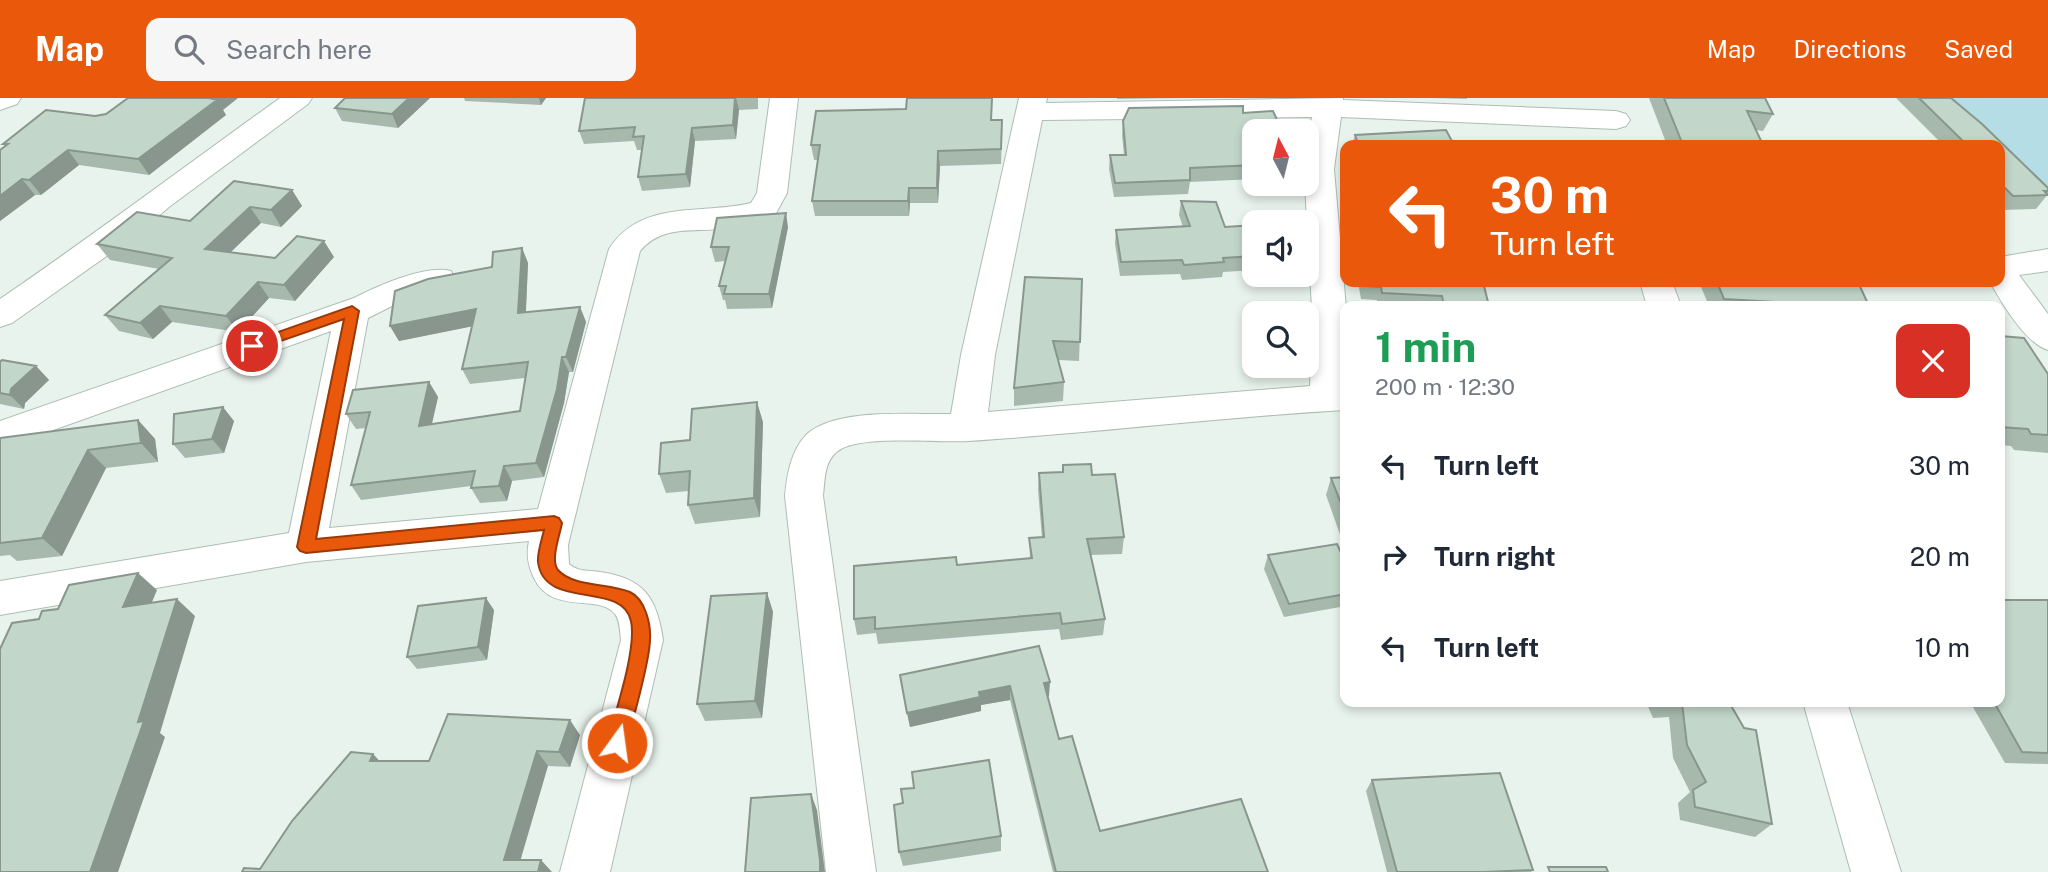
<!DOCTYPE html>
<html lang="en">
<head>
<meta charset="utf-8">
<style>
	body { margin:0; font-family:"Public Sans",sans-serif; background:#f6f6f7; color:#1f2937; height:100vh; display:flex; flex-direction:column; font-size:26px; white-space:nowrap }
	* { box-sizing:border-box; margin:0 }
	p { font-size:23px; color:#747a83 }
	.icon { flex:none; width:38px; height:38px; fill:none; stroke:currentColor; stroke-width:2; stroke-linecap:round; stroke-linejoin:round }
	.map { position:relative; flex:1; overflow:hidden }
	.side { position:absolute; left:1340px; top:203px; width:665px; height:406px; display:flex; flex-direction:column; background:#fff; border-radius:14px; box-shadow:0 4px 10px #0003 }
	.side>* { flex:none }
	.banner { position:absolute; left:1340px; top:42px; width:665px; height:147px; border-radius:14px; box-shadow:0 4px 10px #0003; background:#ea580c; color:#fff; overflow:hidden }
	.needle { width:46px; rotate:353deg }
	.fabs { position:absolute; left:1242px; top:21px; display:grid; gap:14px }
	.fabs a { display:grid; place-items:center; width:77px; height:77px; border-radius:14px; background:#fff; box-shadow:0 4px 10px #0003; font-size:35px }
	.pin { position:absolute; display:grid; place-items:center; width:60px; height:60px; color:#fff; margin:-30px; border:4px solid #fff; border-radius:50%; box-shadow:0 2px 7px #0007 }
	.me { position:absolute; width:77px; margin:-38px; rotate:14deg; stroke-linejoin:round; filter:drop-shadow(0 0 5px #0008) }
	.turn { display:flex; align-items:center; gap:24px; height:147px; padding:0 35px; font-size:32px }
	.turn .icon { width:91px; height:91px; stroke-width:2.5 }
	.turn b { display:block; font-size:49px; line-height:60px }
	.round { display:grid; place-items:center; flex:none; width:74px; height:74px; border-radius:14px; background:#f6f6f7 }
	.overview { display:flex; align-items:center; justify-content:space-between; height:119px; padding:0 35px }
	h1 { font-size:42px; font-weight:700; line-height:52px; color:#1e9e55 }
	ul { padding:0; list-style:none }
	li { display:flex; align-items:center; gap:21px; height:91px; padding:0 35px }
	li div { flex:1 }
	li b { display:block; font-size:26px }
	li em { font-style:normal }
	header { display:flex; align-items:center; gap:42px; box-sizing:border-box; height:98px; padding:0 35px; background:#ea580c; color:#fff }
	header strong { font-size:33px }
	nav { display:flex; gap:38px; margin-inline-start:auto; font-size:24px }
	.search { width:490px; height:63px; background:#f6f6f7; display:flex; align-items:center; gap:18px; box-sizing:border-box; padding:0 24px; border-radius:14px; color:#747a83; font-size:26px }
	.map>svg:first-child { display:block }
	.green { fill:#b5dde5 }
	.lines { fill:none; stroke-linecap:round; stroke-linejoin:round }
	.minor-casing { stroke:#acbeb3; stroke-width:2 }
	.minor { fill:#fff; fill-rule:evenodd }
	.wall { fill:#a7b9ad }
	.shaded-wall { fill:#88968d }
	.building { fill:#c2d7c9; stroke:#88968d; stroke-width:2 }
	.route { fill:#ea580c; stroke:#983908; stroke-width:2 }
</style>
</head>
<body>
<header>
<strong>Map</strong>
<div class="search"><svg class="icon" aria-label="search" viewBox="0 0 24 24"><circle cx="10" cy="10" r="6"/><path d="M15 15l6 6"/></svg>Search here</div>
<nav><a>Map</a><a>Directions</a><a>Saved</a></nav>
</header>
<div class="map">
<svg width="2048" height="774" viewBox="0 0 2048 774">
	<rect width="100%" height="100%" fill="#e9f3ed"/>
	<!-- green -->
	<path class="green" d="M1926,0H2048V93L2000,47Z"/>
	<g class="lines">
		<defs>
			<path id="minor" d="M0,0H21L17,6L0,12Z
				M280,0H312L308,6L169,109L135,138L12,225L0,229V201C95,136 187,67 280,0Z
				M770,0H798L787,95L774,119C757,124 739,129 721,131C691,134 662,127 640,153L568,447L569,466C577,474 589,472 600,474C644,480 657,500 663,542L610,774H560L621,542C620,534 620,522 615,516C599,495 552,518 534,480C528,468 526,457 529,443L306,464L0,517V483L289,435L331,233L0,351V323L354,200C377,188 426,166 451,173L455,181L451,189L398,205L368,220L329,430L538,411L609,151C641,101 701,117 751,105L757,95Z
				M1019,0H1047L1046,5L1343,0V2L1616,13L1626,16L1630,22L1626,28L1616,31L1341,19L1334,71L1346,210V312C1220,319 1094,335 968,343C939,345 865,337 841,351C824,360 825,381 823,398L876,774H826L785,398C787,377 791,353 806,337C835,309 913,317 951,316L961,257ZM1312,19L1307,51V86H1305L1312,211L1310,288L988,314L995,257L1042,22Z
				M2048,151V173L2019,177L2048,216V252C2025,245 2002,205 1990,184H2000V159Z
				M1640,184H1672L1681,208H1647Z
				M1803,604H1847L1901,774H1851Z"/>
		</defs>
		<!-- minor casing -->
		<use href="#minor" class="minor-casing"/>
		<!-- minor -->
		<use href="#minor" class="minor"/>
	</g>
	<!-- wall -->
	<path class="wall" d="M430,0L398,30L342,23L335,10Z
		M464,0H546L541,7L465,3Z
		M585,0H758V11L739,12L736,41L695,43L690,89L642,93L638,79L642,52H637L634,43L584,46L579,33Z
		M907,0H992V22L1002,37L1001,66L940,68L938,105H910L909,118H815L812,103L818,62H814L811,47L906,11Z
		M1117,0H1187L1117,1Z
		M1432,0H1467V1Z
		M1649,0H1765L1773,16L1763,33L1756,32L1763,47H1667Z
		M1896,0H1951L2048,90V96L2036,111L2002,112L2000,111V47H1943Z
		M223,12L226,17L149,77L79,67L41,97H35L0,123L5,48L3,46L95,18Z
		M1243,15L1255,33V81L1190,84L1188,96L1114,99L1109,71L1110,57H1124L1122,37L1123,23Z
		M1355,37L1454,47H1352Z
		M292,92L302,108L281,129L261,125L231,154L275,160L334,159L295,203L269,200L238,234L172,224L153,241L119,233L105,217L159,171L110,162L97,146L190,123Z
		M1181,103L1225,129L1255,127V172L1223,174L1222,179L1182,182L1180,176L1120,178L1115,146L1116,132L1183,129L1179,117Z
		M788,129L772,210L727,211L725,202H723L719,188L725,163L715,164L711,149Z
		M522,150L528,165L526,214L580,209L586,224L573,274H569L564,305L544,379L512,383L507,403L480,405L471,390V388L361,402L351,387L366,330L356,331L346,316L429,284L438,299L432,326L520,313L525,280L470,286L462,271L472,228L399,243L390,228Z
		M1082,181L1079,263L1058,262L1064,284L1063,303L1014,308V290Z
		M1358,184H1483L1489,208H1378L1377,202L1361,201Z
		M1699,184H1858L1869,208H1709Z
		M2000,238L2048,276V355L2014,352L2011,348L2000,347Z
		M0,264L36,268L49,282L25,305L24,311L0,306Z
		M138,322L155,341L158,364L106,370L62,458L17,463L10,457L0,458V340Z
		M234,323L224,355L185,360L173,346Z
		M763,324L760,419L695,426L688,407L689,393L666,395L659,376L690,342Z
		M1063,367L1092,377L1124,439L1122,456L1091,457L1105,521L1103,537L1061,542L1059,531L878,546L876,535L857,537L854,521L957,467L1030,460L1029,440H1042L1038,392L1039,375L1062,374Z
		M1346,379V441L1342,442L1326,397L1331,380Z
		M1268,457L1346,465V508L1284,519L1264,471Z
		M767,495L773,514L762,620L705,623L697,606Z
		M2003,502H2048V666L2005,665L1970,604H2000Z
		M494,512L487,562L417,571L407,559Z
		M1039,548L1049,598L1048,599L1059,641L1100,733L1268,774H1053L1010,602L981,607V613L910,629L900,577Z
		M1646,604H1729L1772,726L1755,739L1680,722L1678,705L1690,694L1673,660L1669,619L1653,620Z
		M580,637L570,669L548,668L260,771L373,656L379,663H429Z
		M1372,682L1533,772L1531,774H1387L1366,693Z
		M903,705L1001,738V753L903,768L899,754Z"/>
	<!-- shaded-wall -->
	<path class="shaded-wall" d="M209,0H238L223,12L226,17L149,77L138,61Z
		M409,0H430L398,30L392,16Z
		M539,0H546L541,7Z
		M736,0L739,12L736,41L733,27Z
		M692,30L695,43L690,89L686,76Z
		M68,52L79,67L41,97L29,82Z
		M938,53L940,68L938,105L937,90Z
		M22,81L35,97L0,123V98Z
		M909,90L910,105L909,118L908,103Z
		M292,92L302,108L281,129L271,112Z
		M250,109L261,125L217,167L205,151Z
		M786,115L788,129L772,210L769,196Z
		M324,143L334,159L295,203L284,187Z
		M522,150L528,165L525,230L518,215Z
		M258,184L269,200L238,234L226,218Z
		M160,208L172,224L153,241L140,225Z
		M580,209L586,224L573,274L566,259Z
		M476,211L484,226L399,243L390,228Z
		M562,259L569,274L564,305L544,379L536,365Z
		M36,268L49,282L25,305L24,311L10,297L11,291Z
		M429,284L438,299L428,342L419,328Z
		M757,304L763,324L760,419L754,400Z
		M223,309L234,323L224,355L212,341Z
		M138,322L155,341L158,364L141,345Z
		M88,352L106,370L62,458L42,440Z
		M504,368L512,383L507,403L499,388Z
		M138,475L157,492L143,526L123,509Z
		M767,495L773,514L762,620L755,603Z
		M486,500L494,512L487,562L478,549Z
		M177,501L195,518L160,635L165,639L118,774H90Z
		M1050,584L1049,598L1044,599V585Z
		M1010,588V602L981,607V613L910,629L907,615L979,594Z
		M570,622L580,637L570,669L559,654Z
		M537,653L548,668L517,774L504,762Z
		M373,656L387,671L370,663Z
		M811,696L817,712L825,774H820Z
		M541,762L552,774H538Z"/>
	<!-- building -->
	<path class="building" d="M128,0H209L217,2L138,61L68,52L29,82L22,81L0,98V52L8,46H3L46,12L95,18L106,16Z
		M345,0H409L392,16L335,10Z
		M585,0H735L733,27L692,30L686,76L638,79L644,38L633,39L635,29L579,33Z
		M907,0H992L991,22H1002L1001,51L938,53L937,90H909L908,103H812L820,47H811L816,13L906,11Z
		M1664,0H1765L1773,16L1747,13L1763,47H1683Z
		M1919,0H1951L1982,26L2048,90V93H2044L2048,97L2013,98L2000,85V47H1967Z
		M1243,8V15L1273,13L1282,33H1255V67L1190,70V82L1115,85L1110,57H1126L1123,23L1129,10Z
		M1446,32L1454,47H1359L1355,37Z
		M234,83L292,92L271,112L250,109L205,151L275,160L297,138L324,143L284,187L258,184L226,218L160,208L140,225L105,217L172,160L97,146L137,114L190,123Z
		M1181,103L1216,104L1225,129L1255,127V158L1223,160L1224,164L1184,167L1182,162L1121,164L1116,132L1190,128Z
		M786,115L769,196H724L726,188H719L729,149H711L717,120Z
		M522,150L518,215L580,209L566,259H562L557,291L536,365L504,368L499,388L471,390L475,373L351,387L370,314L346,316L353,292L429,284L419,328L520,313L528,264L462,271L476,211L390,228L395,193L428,181L492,169L493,154Z
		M1025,179L1082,181L1080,244L1053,243L1064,284L1014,290Z
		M1364,184H1483L1489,208H1444L1442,198L1382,195L1381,189L1365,188Z
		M1717,184H1858L1869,208H1825L1813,206L1724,201Z
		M2000,238L2024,240L2048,276V337L2031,336L2028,331L2000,329Z
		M2,262L36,268L11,291L10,297L0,295V264Z
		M757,304L754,400L688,407L690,373L659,376L661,345L690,342L692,311Z
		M223,309L212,341L173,346L174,316Z
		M138,322L141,345L88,352L42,440L0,445V340Z
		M1091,366L1092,377L1115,376L1124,439L1087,441L1105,521L1062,526L1060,515L875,531V519L854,521V468L956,459L957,467L1032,460L1029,440L1044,439L1039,375L1063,374V367Z
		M1346,379V418L1331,380Z
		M1337,446L1346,465V496L1289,506L1268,457Z
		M138,475L123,509L177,501L138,624L144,623L90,774H0V551L12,525L39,521L42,513L58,511L69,487Z
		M767,495L755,603L697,606L711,498Z
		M2000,496L2003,502H2048V655L2022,654L1994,604H2000Z
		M486,500L478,549L407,559L418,508Z
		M1039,548L1050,584L1044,585L1059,641L1072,638L1100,733L1241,701L1268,774H1056L1010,588L979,594L980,599L907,615L900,577Z
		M1666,604H1729L1744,630L1756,632L1772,726L1695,709L1693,692L1706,684L1687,647L1682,605L1667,606Z
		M448,616L570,622L559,654L537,653L504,762H541L538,774H242L244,770L260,771L292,723L351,654L373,656L370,663H429Z
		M989,662L1001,738L899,754L894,707L903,705L901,691L914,690L912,674Z
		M1500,675L1533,772L1484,774H1397L1372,682Z
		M811,696L820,762V774H745L751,700Z
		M1548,769H1606L1608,774H1550Z"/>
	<!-- route -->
	<path class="route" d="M352,208L359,213L316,441L554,418L559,420L562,425C560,437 550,462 558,472C573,489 609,485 630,494C645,501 651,526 650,541C650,560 631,634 623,651L617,654L610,651L607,645C615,615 637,551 631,523C622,482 544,513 538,464C537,455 542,441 544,432L306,455L300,453L297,449L344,221L252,253L244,248L247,245Z"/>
</svg>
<div class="fabs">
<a><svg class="needle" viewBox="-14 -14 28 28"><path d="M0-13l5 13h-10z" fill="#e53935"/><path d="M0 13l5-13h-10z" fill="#747a83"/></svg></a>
<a><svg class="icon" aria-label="sound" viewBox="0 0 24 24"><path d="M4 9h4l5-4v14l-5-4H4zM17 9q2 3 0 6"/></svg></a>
<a><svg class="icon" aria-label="search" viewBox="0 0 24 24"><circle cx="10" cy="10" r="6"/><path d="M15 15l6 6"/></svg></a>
</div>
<div class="pin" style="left:252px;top:248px;background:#d93025"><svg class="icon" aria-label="arrive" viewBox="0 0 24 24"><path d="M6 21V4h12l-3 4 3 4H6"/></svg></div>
<svg class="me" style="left:617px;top:645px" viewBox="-20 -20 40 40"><circle r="17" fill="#ea580c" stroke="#fff" stroke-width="3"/><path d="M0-11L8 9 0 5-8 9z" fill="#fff"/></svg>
<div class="banner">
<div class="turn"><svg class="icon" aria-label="left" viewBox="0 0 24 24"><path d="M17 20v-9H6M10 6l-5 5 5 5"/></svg><div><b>30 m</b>Turn left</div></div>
</div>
<section class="side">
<div class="overview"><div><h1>1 min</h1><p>200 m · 12:30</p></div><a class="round" style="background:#d93025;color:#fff"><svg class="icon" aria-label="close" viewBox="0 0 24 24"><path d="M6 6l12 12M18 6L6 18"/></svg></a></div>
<ul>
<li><svg class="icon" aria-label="left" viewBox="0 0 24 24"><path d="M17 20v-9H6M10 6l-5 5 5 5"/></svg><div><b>Turn left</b></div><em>30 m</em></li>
<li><svg class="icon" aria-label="right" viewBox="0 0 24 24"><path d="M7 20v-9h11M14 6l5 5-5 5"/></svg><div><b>Turn right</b></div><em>20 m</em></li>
<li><svg class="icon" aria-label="left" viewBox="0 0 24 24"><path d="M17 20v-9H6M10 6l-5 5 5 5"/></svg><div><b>Turn left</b></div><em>10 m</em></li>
</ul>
</section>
</div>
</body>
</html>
